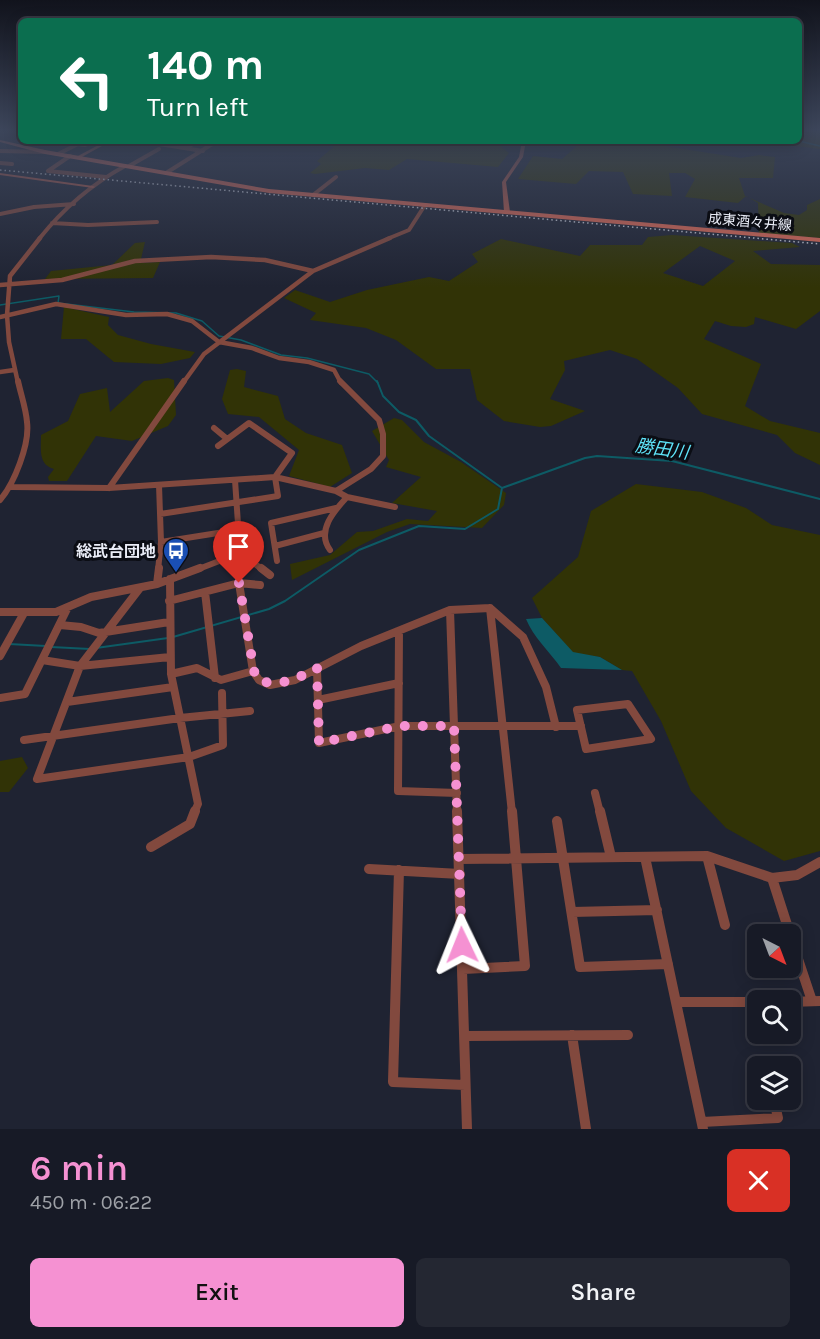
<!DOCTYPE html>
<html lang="en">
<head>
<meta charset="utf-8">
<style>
	body { margin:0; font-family:Karla,"Noto Sans JP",sans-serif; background:#242732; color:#f1f3f6; height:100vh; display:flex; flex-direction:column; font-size:22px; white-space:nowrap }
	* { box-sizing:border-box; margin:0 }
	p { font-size:20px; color:#9ea1a7 }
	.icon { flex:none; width:33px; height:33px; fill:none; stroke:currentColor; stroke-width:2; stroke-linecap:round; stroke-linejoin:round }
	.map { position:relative; height:1129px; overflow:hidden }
	.details { display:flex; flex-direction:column; background:#171a26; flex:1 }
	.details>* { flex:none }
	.top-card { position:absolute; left:18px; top:18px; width:784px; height:126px; border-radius:9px; box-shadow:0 3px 15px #0003,0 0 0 2px #363843; background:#0b6e4f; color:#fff; overflow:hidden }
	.needle { width:39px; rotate:138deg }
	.fabs { position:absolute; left:747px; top:924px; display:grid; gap:12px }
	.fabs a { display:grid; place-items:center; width:54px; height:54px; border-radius:9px; background:#171a26; box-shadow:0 3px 15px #0003,0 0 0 2px #363843; font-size:30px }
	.pin { position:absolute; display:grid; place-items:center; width:51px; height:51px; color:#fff; margin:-62px -26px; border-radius:50% 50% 50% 0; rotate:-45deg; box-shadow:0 0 6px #0007 }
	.pin .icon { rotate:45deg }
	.me { position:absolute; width:66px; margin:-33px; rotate:358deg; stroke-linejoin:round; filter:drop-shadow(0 0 4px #0008) }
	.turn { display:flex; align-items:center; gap:21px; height:126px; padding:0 30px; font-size:27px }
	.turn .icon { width:78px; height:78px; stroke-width:2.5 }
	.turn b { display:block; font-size:42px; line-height:51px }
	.round { display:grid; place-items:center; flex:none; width:63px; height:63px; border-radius:9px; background:#242732 }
	.headline { display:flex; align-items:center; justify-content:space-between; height:102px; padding:0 30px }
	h1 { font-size:36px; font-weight:600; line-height:45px; color:#f591d2 }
	.primary-button { display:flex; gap:12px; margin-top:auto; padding:12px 30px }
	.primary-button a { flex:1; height:69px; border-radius:9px; background:#f591d2; color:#111; font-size:24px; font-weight:600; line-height:69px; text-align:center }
	.primary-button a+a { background:#242732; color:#f1f3f6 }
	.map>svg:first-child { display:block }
	.green { fill:#313306; fill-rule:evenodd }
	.water { fill:#0d5b65 }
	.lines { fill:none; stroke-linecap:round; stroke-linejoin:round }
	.stream-far1 { stroke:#0d5b65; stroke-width:1.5 }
	.stream { stroke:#0d5b65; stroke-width:2 }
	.street-far4 { stroke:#82493e; stroke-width:4 }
	.street-far3 { stroke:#82493e; stroke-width:4.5 }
	.street-far2 { stroke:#82493e; stroke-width:6 }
	.street-far1 { stroke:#82493e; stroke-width:8 }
	.street { stroke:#82493e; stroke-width:10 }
	.secondary { fill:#b65b4a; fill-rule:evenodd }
	.primary { fill:#de6853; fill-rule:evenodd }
	.rail { stroke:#c7cad5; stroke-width:1.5; stroke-dasharray:1.5 3; stroke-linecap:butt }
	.route { stroke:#f591d2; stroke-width:10; stroke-dasharray:0 18 }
	.labels { text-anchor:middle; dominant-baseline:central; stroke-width:6; stroke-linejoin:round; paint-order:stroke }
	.far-street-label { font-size:14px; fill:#eaedf7; stroke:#0b0d14 }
	.poi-label { font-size:16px; font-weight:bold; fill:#eaedf7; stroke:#0b0d14; text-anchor:end }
	.water-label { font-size:18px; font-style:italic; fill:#5fe4f9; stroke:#0b0d14 }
</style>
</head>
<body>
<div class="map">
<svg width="820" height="1129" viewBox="0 0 820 1129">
	<rect width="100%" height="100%" fill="#1f2332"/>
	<!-- green -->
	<path class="green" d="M800,129L820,131V149L754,141H800Z
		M289,141L465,143L499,145L509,153L498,167L407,159L389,170L365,168L315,174L310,173L321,164L317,161L337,144L311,145Z
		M553,141H632L741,158L759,155L775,157L773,178H739L745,196L784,213L799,215L807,210V205L820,199V238L759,233L758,203L746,196L738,203L685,197L695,179L685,173H669L672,196L633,194L623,172L589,171L576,184L518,179L533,156L562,159L577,146L556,144Z
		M672,235L792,243L800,247L753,251L771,264L820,265V311L796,329L755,317L754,324L746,327L731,326L715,321L704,339L761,364L745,406L770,421L820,433V465L795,453L777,435L702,414L678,388L637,359L610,350L564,361L565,370L550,399L585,411L551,426L540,427L504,421L477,400L470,369H436L396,340L366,328L310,320L316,313L284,298L295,290L330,302L367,290L429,277L449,281L478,262L472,254L501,239L580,256L590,245H642L648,237ZM700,246L735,261L703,286L663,273Z
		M145,242L140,263L160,262L153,278L45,279L51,271L112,265L135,243Z
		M64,307L109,317L108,325L118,335L151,344L195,352L190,358L161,364L114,362L86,339H61Z
		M237,369L246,371L244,387L278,396L285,419L306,433L342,445L352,473L330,487L289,476L299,450L259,417L228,414L222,399L230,370Z
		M168,378L174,380L176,415L168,426L132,441L96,436L67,481H49L48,477L54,469C38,465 41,449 41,435L68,421L80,394L107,388L110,412L144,381Z
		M394,418L402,420L424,442L461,462L506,493L504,505L482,528L410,524L387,532L292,580L290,564L330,555L357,532L373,531L407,519L428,521L437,511L392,503L421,477L386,467L389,460L372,431Z
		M636,484L702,492L746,508L772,525L820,535V851L784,861L726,828L691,791L661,721L632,671L622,670L600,657L573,653L542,618L532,598L578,557L591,511Z
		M22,757L28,768L9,792H0V761Z"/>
	<!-- water -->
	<path class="water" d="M542,618L573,652L600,657L622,670L561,668C550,652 533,637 526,619Z"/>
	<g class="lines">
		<!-- stream-far1 -->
		<path class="stream-far1" d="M741,141H799L820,146
			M0,305L59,296L58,303L134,312L176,313L202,321L219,336L241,340L281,355L307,358L369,374L378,383"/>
		<!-- stream -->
		<path class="stream" d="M377,381L383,396L399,412L416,420L429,436L502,488
			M502,488L585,458L597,456L672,461L820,499
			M173,637L269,609L285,601L359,550L419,526L465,529L498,509L502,488
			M9,644L46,646
			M51,647L90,649
			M96,648L168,638"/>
		<!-- street-far4 -->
		<path class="street-far4" d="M158,141L153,143L203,151
			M186,148L198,141
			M0,151L45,152
			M58,154L78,144L85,145L93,141
			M70,156L48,171L106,177
			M0,163L12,164
			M129,166L159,149
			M166,173L217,141
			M313,195L336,177
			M0,214L34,207L74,204
			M52,223L88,225L157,222
			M39,239C62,210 92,184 125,166
			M387,239L409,230L425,205"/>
		<!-- street-far3 -->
		<path class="street-far3" d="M0,285L62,280L135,261L211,257L265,260L313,271
			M0,317L56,304L126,315L167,314L192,321L219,342L252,348L279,358L309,362L334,370L341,383
			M0,372L14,370
			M18,383L9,342L7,315L10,276L40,238
			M183,383L204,354L313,271L390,238"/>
		<!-- street-far2 -->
		<path class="street-far2" d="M214,428L226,438
			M235,480L240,553L263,570
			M11,487L109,488L275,477L336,491L347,497L395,507
			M109,488L184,381
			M336,491L371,469L383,456V434L379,420L340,381
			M0,500C14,484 30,444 27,422C26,409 21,395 18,381
			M160,514L278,496L275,477L292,453L249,423L218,446
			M161,542L237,530
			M275,546L324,533
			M330,550C316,531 334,511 347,497
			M277,561L271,523L336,508
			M158,570L161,542L159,485
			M196,570L240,553"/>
		<!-- street-far1 -->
		<path class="street-far1" d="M261,568L270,575
			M170,579L171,674L198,804L194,813
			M239,583L253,671L259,680L270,685L295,680L361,646L450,610L490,608L523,637L546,687L556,727
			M157,584L159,568
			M140,588L80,666L37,779L189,757L223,745L222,693
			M205,592L215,678
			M169,601L239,583L260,585
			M490,608L512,813
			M450,610L457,813
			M0,612H56L91,597L157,584L200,568
			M60,625L81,627L99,633L169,622
			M399,631L398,791L457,793
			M0,656L24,613
			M42,660L80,666L170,657
			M317,668L319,743L400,726H581
			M171,674L197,668L221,680L253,671
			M0,698L25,694L68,607
			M318,700L399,683
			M67,702L173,687
			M628,704L651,739L586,749L577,710Z
			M24,740L180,718L250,711
			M595,793L600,813"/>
		<!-- street -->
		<path class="street" d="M457,811L467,1129
			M600,811L611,857
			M557,821L580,967L668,964
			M151,847L190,824L195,811
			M707,856L725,925
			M645,857L703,1129
			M459,859L707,856L772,878L797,875L820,862
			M369,869L460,874
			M399,870L393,1082L465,1085
			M772,878L790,934
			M572,912L657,910
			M790,935L812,1001
			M463,969L525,966L512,811
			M676,1002H758
			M790,1002L820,1001
			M572,1035L586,1129
			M465,1036L628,1035
			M702,1122L778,1118L774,1100"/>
		<!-- secondary -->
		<path class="secondary" d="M106,141H111L80,158L76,157Z
			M522,141H526L523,157L506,182L510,212L507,214L504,212L502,182L519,157Z
			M0,173L93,186L95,187L93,188L0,175Z"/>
		<!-- primary -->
		<path class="primary" d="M0,140L45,150L269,189L820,238V242L269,193L45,154L0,142Z"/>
		<!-- rail -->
		<path class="rail" d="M0,170L820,244"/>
	</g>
	<!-- sky -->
	<linearGradient id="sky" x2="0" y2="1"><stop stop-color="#11131c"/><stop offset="0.45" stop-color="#3c455a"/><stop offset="1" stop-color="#3c455a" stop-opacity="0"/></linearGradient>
	<rect width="820" height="287" fill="url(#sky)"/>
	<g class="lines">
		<!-- route -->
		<path class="route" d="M239,583L254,671L258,680C280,688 298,678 317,668L319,743L400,726H454L462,945"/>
	</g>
	<!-- icons -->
	<defs>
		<symbol id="bus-pin" viewBox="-11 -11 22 30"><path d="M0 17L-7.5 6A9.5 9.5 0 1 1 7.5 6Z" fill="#1a4fb4" stroke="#0b0d14"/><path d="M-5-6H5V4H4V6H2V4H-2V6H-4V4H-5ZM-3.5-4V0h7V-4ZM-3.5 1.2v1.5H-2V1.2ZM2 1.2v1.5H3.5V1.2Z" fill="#fff"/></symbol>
	</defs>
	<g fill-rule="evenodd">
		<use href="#bus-pin" x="161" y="536" width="30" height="40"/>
	</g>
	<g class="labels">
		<!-- far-street labels -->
		<g class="far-street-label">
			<text transform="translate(750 222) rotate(5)">成東酒々井線</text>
		</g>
		<!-- poi labels -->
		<g class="poi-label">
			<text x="156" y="551">総武台団地</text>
		</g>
		<!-- water labels -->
		<g class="water-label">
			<text transform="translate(662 449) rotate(8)">勝田川</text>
		</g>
	</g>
</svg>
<div class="fabs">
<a><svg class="needle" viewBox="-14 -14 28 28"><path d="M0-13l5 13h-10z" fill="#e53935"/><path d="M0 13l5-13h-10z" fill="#9ea1a7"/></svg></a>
<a><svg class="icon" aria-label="search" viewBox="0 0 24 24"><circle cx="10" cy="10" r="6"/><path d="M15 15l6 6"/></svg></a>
<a><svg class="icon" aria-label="layers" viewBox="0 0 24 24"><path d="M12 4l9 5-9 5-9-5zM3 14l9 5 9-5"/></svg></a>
</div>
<div class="pin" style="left:239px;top:583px;background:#d93025"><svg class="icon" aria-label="arrive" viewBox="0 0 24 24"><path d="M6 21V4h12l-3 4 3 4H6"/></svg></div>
<svg class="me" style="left:462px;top:945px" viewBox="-20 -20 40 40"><path d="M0-17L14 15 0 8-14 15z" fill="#f591d2" stroke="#fff" stroke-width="4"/></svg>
<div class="top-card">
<div class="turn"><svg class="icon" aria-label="left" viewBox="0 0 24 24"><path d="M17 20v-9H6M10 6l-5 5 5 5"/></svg><div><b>140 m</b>Turn left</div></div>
</div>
</div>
<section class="details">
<div class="headline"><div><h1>6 min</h1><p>450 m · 06:22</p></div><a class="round" style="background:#d93025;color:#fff"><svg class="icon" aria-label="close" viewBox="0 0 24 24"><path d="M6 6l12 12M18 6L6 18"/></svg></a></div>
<div class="primary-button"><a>Exit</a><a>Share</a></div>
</section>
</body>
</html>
